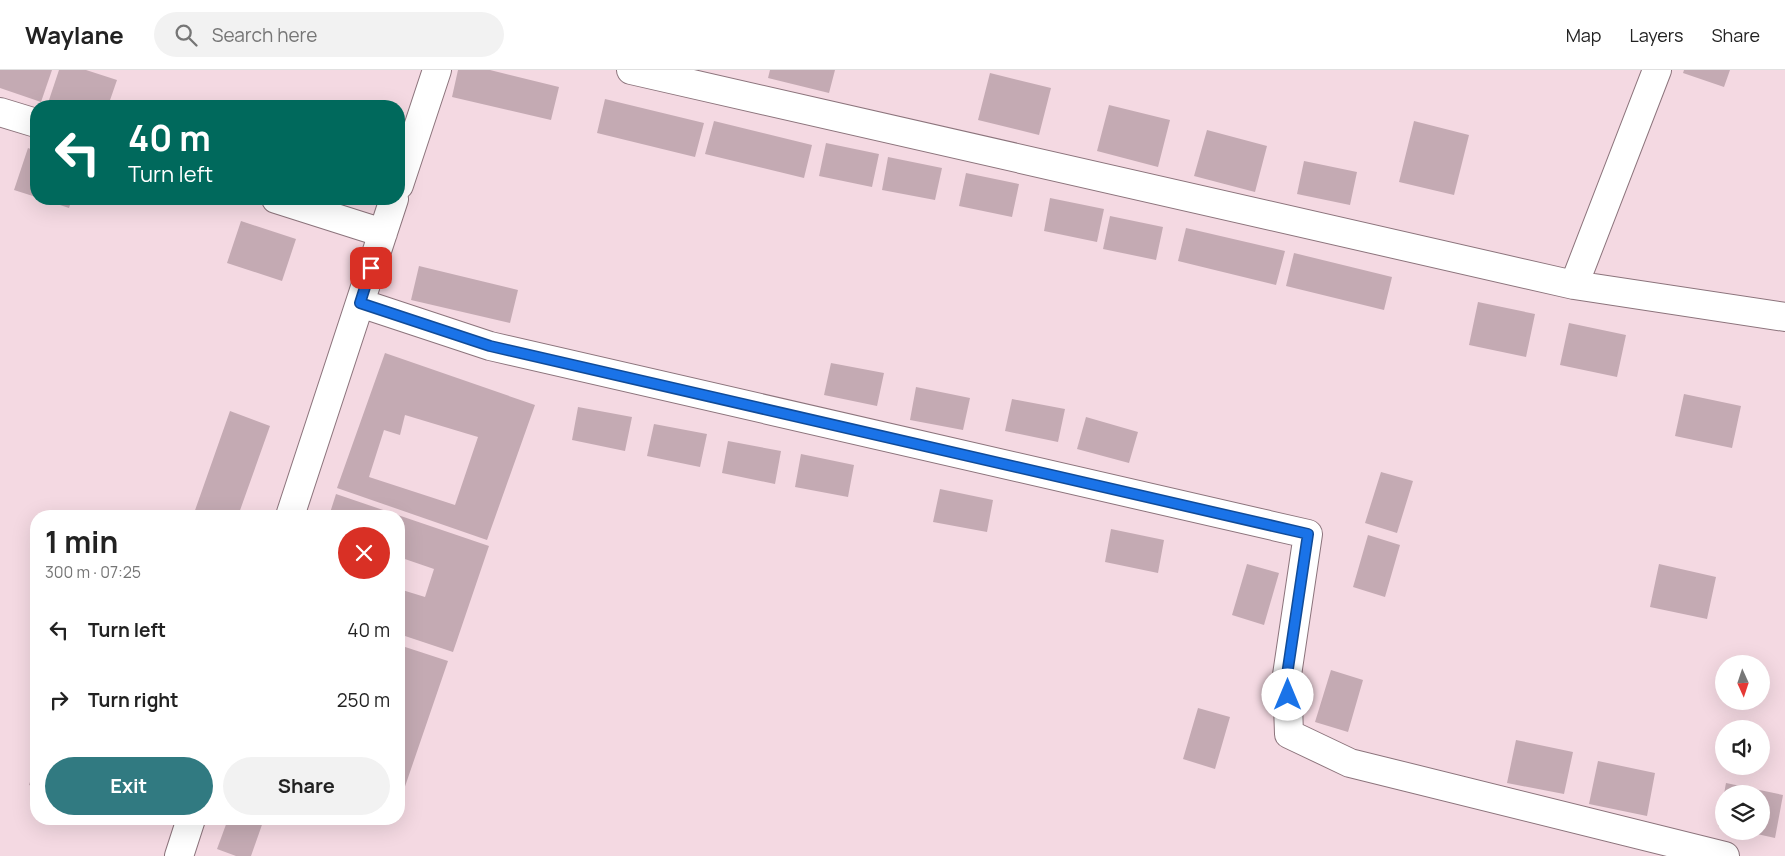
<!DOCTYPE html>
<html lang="en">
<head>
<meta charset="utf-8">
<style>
	body { margin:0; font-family:Manrope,sans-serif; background:#f2f2f2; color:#222; height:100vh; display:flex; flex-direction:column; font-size:19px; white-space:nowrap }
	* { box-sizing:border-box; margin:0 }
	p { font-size:16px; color:#767676 }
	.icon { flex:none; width:28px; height:28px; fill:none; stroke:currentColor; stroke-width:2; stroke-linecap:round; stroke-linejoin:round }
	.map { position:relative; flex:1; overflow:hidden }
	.side { position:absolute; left:30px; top:440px; width:375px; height:315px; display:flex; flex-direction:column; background:#fff; border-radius:20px; box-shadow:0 5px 20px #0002 }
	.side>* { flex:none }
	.top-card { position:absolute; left:30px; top:30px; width:375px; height:105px; border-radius:20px; box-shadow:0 5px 20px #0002; background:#00695c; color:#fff; overflow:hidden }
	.needle { width:32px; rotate:177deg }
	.tools { position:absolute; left:1715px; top:585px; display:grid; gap:10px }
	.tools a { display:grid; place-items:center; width:55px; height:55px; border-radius:50%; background:#fff; box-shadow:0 5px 20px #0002; font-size:25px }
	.pin { position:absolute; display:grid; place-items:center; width:42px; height:42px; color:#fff; margin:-21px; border-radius:10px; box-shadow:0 2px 8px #0006 }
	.me { position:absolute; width:55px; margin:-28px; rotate:0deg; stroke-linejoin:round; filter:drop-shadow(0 0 4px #0008) }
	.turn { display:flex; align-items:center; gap:18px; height:105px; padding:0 15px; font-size:22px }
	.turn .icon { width:65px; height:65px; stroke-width:2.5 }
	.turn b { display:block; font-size:35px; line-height:42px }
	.round { display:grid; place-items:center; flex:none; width:52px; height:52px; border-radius:26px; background:#f2f2f2 }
	.headline { display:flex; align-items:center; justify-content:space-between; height:85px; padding:0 15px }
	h1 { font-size:30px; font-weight:700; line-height:38px }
	.cta { display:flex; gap:10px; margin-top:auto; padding:10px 15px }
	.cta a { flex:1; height:58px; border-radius:30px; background:#317a81; color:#fff; font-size:20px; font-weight:700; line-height:58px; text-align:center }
	.cta a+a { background:#f2f2f2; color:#222 }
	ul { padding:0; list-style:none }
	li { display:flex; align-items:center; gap:15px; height:70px; padding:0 15px }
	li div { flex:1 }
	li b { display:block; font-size:19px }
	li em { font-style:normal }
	header { display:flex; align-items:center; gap:30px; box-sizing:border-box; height:70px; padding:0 25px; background:#fff; border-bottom:1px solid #e0e0e0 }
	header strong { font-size:24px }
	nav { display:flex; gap:28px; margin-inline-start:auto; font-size:18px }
	.search { width:350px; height:45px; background:#f2f2f2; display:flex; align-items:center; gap:12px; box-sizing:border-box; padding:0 18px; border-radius:28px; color:#767676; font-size:19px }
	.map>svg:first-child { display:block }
	.building { fill:#c4aab3; fill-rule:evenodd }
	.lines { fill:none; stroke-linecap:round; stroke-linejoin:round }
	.minor-casing { stroke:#8c747c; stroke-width:30 }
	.minor { stroke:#fff; stroke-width:28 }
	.route-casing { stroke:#114b97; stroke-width:12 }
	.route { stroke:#1a73e8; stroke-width:9 }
</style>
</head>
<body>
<header>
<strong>Waylane</strong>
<div class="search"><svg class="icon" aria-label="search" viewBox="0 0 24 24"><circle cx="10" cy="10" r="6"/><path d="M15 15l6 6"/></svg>Search here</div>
<nav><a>Map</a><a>Layers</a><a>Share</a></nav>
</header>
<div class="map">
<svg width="1785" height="786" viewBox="0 0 1785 786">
	<rect width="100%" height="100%" fill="#f4d9e2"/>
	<!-- building -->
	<path class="building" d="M0,0H52L41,32L0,18Z
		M59,0H86L117,10L108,36H57L48,33Z
		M458,0H490L559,17L551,50L452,27Z
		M770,0H835L829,23L768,8Z
		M1684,0H1730L1724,17L1683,3Z
		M990,3L1051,18L1039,65L978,50Z
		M605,29L704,53L695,87L597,63Z
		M1109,35L1170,50L1158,97L1097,81Z
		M714,51L812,75L804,108L705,84Z
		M1414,51L1469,65L1454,125L1399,112Z
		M1207,60L1267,76L1255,122L1194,106Z
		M826,73L879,84L872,117L819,106Z
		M28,78L36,81V127L14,120Z
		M888,87L942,98L935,130L882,120Z
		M1304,91L1357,102L1350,135L1297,124Z
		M966,103L1019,114L1012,147L959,136Z
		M1050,128L1104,139L1097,172L1044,161Z
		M42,129H72L69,138Z
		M1110,146L1163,157L1156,190L1103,179Z
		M241,151L296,169L282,211L227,193Z
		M1186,158L1285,181L1276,215L1178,191Z
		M1294,183L1392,207L1384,240L1286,216Z
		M419,196L518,220L510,253L411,230Z
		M1478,232L1535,244L1526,287L1469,275Z
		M1569,253L1626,265L1617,307L1560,295Z
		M385,283L535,335L487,470L337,418ZM405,345L478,367L455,435L369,407L384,360L400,365Z
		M831,293L884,303L877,336L824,325Z
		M916,317L970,328L963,360L910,350Z
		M1684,324L1741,336L1732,378L1675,366Z
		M1012,329L1065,339L1058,372L1005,361Z
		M578,337L632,347L625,381L572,370Z
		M230,341L270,356L238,446H193Z
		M1086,347L1138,362L1129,393L1077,379Z
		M654,354L707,364L700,397L647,386Z
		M728,371L781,381L775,414L722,403Z
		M801,384L854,395L848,427L795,417Z
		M1381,402L1413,411L1397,463L1365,453Z
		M940,419L993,430L987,462L933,452Z
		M336,424L489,476L453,582L399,564V519L425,527L434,499L399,487V446H329Z
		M1111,459L1164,470L1158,503L1105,492Z
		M1368,465L1400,475L1385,527L1353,517Z
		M1247,494L1279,503L1264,555L1232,545Z
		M1659,494L1716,507L1707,549L1650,537Z
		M399,575L448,591L399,734Z
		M1331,600L1363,610L1348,662L1315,652Z
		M1198,638L1230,647L1215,699L1183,689Z
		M1516,670L1573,682L1564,724L1507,713Z
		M1598,691L1655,703L1647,746L1589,734Z
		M36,693V717L29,715Z
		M1726,713L1783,725L1775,768L1748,762L1761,761V724H1724Z
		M1723,730H1724V757L1718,756Z
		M228,749H264L251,786H236L217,779Z"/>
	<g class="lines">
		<defs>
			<path id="minor" d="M631,0L1574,215L1785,247
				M0,42L36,53
				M399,115L437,0
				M276,129L383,163
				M1574,215L1657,0
				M360,233L490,276L1308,464L1287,605L1289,664L1350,693L1725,786
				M290,446L394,129
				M179,786L191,749"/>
		</defs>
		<!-- minor casing -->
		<use href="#minor" class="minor-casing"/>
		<!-- minor -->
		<use href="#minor" class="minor"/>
	</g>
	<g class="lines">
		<defs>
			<path id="route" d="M371,198L360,233L490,276L1308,464L1287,605L1288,625"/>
		</defs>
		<!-- route casing -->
		<use href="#route" class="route-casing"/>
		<!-- route -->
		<use href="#route" class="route"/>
	</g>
</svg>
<div class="tools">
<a><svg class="needle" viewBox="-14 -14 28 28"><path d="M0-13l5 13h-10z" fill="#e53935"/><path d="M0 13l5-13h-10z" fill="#767676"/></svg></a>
<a><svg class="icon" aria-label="sound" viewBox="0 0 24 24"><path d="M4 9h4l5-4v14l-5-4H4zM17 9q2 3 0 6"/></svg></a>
<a><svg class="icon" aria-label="layers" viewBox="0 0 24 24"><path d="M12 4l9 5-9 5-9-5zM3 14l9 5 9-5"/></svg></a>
</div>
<div class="pin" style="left:371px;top:198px;background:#d93025"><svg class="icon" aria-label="arrive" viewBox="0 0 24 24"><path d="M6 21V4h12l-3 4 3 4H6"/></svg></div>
<svg class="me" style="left:1288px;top:625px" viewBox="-20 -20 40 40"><circle r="19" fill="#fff"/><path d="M0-13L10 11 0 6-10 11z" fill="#1a73e8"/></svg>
<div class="top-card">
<div class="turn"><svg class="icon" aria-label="left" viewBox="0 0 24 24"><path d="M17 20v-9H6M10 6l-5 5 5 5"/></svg><div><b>40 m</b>Turn left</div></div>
</div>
<section class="side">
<div class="headline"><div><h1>1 min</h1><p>300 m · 07:25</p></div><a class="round" style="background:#d93025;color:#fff"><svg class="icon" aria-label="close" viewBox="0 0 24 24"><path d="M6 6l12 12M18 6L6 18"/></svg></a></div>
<ul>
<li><svg class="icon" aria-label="left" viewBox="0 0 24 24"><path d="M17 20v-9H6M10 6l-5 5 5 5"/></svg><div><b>Turn left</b></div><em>40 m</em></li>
<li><svg class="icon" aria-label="right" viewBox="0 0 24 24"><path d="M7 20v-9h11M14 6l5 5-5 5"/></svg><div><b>Turn right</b></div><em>250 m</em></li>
</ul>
<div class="cta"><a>Exit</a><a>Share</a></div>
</section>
</div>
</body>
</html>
